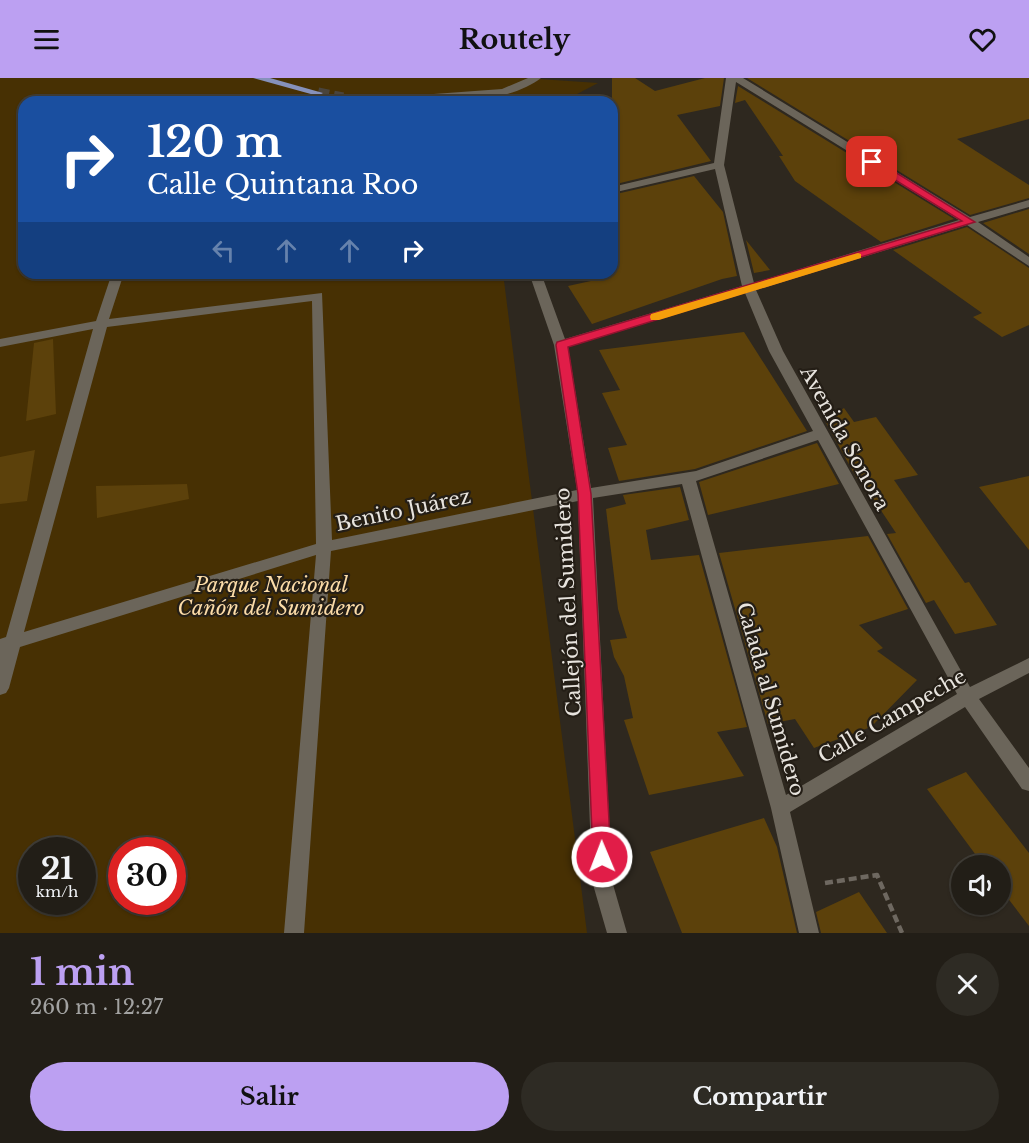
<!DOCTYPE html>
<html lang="es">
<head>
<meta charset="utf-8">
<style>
	body { margin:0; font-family:"Libre Baskerville",serif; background:#2e2b24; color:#f1f3f6; height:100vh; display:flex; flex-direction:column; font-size:22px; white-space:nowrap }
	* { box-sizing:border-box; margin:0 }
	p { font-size:20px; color:#a2a2a1 }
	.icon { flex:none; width:33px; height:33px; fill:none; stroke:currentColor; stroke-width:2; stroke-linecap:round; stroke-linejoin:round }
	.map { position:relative; height:855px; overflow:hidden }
	.sheet { display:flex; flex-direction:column; background:#221e17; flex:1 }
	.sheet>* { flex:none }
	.hud { position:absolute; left:18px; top:18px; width:600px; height:183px; border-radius:18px; box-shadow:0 2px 4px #0004,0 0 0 2px #3f3c36; background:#1a4fa0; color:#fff; overflow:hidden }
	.tools { position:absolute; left:951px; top:777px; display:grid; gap:12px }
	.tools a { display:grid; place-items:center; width:60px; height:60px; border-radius:50%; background:#221e17; box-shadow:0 2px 4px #0004,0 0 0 2px #3f3c36; font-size:30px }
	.speed { position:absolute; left:18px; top:759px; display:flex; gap:12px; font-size:30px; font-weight:700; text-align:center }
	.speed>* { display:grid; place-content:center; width:78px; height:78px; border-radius:50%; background:#221e17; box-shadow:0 2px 4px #0004,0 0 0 2px #3f3c36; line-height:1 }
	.speed small { font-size:15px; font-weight:400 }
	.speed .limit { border:9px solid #d22; background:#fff; color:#111 }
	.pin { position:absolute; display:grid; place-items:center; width:51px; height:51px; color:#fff; margin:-26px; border-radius:12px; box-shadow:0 3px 9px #0006 }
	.me { position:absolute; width:66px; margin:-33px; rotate:359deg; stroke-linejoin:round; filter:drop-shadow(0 0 4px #0008) }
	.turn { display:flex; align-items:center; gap:21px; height:126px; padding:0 30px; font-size:27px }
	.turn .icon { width:78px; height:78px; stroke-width:2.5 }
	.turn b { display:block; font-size:42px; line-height:51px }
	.lanes { display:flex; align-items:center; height:57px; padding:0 30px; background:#0003; justify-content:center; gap:30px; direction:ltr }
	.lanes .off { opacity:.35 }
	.round { display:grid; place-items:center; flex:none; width:63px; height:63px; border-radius:32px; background:#2e2b24 }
	.summary { display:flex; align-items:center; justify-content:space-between; height:102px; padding:0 30px }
	h1 { font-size:36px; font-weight:700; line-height:45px; color:#bca0f2 }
	.primary-button { display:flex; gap:12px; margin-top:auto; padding:12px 30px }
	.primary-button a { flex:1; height:69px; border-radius:36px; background:#bca0f2; color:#111; font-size:24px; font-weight:700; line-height:69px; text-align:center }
	.primary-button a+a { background:#2e2b24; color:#f1f3f6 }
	header { display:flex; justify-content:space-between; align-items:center; height:78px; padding:0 30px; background:#bca0f2; color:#111; font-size:27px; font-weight:700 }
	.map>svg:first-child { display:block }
	.green { fill:#473003; fill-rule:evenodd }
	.building { fill:#5c410b }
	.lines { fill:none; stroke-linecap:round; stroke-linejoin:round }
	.minor-tunnel { stroke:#4a443c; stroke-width:11; stroke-dasharray:11 5; stroke-linecap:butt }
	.path { stroke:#6e6860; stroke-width:4.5; stroke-dasharray:8 4; stroke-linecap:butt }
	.minor { fill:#6b655a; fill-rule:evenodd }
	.major { fill:#8691bb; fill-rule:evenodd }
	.route { fill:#e11d48; stroke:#92132f; stroke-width:1.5 }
	.slow { fill:#f59e0b }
	.labels { text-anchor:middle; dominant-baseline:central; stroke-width:4.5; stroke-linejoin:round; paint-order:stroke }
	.street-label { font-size:20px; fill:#e8e4de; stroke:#241e16 }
	.park-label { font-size:20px; font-style:italic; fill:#fcdca8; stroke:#241e16 }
</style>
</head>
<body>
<header><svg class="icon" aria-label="menu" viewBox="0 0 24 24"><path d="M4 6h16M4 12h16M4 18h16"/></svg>Routely<svg class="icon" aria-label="heart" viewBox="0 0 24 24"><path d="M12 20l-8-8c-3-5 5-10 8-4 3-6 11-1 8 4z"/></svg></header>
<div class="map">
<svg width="1029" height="855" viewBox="0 0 1029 855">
	<rect width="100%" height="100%" fill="#2e281f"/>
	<!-- green -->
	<path class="green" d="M0,0H524L598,5L562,24H24V195H503L587,855H0ZM32,772H82V824H32ZM122,772H172V824H122Z"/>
	<!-- building -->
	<path class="building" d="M612,0H635L655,13L705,0H724L720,28L677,37L711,83L612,107Z
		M747,0H1029V41L957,61L1029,107V120L970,137Z
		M738,8L954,141L881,164L795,103L779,78H783L745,22L735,25Z
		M694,98L723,134L737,198L722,201L592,246L568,208L600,201L596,195H612V117Z
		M1029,131V176L983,145Z
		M967,149L1029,190V247L1002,259L973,239L982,235L893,172Z
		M746,162L770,192L754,195Z
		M744,254L807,353L695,391L619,403L608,370L627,367L602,315L620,312L599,272Z
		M53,261L56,336L26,343L34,265Z
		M844,330L854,344L876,339L918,397L894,402L965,505L969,504L997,547L955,556L934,522L926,525L887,456L896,455L860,401H857L825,343Z
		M817,365L839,406L708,437L699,404Z
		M35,372L27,423L0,426V379Z
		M1029,398V472L979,409Z
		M187,406L189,421L97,440L96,408Z
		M680,409L689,442L646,452L651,482L699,477L747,649L717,654L744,698L649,717L624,642L633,640L624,598L614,579L610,562L627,560L618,531L606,431L626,426L623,417Z
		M868,458L908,531L859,547L883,570L877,573L917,602L871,649L814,670L795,641L768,646L719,475Z
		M966,694L1029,775V848L1000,810V788H984L927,711Z
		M764,740L777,769L797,855H682L650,774Z
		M859,814L887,855H821L816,834Z"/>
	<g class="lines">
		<!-- minor-tunnel -->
		<path class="minor-tunnel" d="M318,15L343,20"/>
		<!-- path -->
		<path class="path" d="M825,805L877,797L902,855"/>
		<!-- minor -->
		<path class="minor" d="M528,0H541C533,7 514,15 503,17C479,21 352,31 338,20L343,17L379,20L502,11Z
			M726,0H743L970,139L1029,122V129L978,144L1029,179V188L967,147L756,212L783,273L970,609L1029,580V595L979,621L1029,690V713L1022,711L965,629L790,734L819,855H799L771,730L682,406L593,420L612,803L627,855H607L592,803L578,423L331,473L304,855H284L316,477L20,569L9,610L6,615L0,617V561L6,559L93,251L0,269V261L96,243L112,195H124L109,241L322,215L332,462L577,412L554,267L529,195H541L565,261L742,208L715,91L612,115V109L714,85ZM736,4L959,142L754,205L724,87ZM745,215L769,273L813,353L696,393L591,410L568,269ZM312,223L316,466L24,554L107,249ZM818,362L957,616L786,717L696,403Z"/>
		<!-- major -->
		<path class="major" d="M253,0H270L323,15L318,18Z"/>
	</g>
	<!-- route -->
	<path class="route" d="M869,82H876L975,144L568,269L591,416L611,779L608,785L602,788L596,785L593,779L578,416L556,267L557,264L962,143L869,86Z"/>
	<!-- slow -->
	<path class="slow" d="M858,175L861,176V180L659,242H651L650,239L651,236Z"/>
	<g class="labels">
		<!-- street labels -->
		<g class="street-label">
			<text transform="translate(845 360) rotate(61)">Avenida Sonora</text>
			<text transform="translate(403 432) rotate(-12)">Benito Juárez</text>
			<text transform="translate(568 524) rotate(-93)">Callejón del Sumidero</text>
			<text transform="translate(771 621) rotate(74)">Calada al Sumidero</text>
			<text transform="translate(892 638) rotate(-30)">Calle Campeche</text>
		</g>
		<!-- park labels -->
		<g class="park-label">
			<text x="271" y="507">Parque Nacional<tspan x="271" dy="23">Cañón del Sumidero</tspan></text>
		</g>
	</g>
</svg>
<div class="tools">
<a><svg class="icon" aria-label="sound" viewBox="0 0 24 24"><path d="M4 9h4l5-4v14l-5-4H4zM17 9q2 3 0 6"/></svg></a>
</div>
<div class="speed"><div>21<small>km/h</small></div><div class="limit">30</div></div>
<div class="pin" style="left:872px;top:84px;background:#d93025"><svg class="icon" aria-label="arrive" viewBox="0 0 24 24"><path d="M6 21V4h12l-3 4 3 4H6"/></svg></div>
<svg class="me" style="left:602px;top:779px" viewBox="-20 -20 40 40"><circle r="17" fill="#e11d48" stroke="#fff" stroke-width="3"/><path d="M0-11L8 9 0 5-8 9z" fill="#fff"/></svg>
<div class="hud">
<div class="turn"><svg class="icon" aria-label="right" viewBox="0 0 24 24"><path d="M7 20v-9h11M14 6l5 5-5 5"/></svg><div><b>120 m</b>Calle Quintana Roo</div></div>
<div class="lanes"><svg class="icon off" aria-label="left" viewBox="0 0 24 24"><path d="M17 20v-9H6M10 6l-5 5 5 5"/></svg><svg class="icon off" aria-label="ahead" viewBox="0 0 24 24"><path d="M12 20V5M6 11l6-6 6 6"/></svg><svg class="icon off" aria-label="ahead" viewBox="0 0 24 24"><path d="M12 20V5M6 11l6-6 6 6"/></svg><svg class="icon" aria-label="right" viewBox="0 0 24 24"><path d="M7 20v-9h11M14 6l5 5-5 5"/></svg></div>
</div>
</div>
<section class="sheet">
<div class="summary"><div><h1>1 min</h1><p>260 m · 12:27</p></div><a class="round"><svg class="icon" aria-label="close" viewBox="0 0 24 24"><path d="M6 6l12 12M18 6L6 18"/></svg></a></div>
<div class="primary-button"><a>Salir</a><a>Compartir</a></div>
</section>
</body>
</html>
